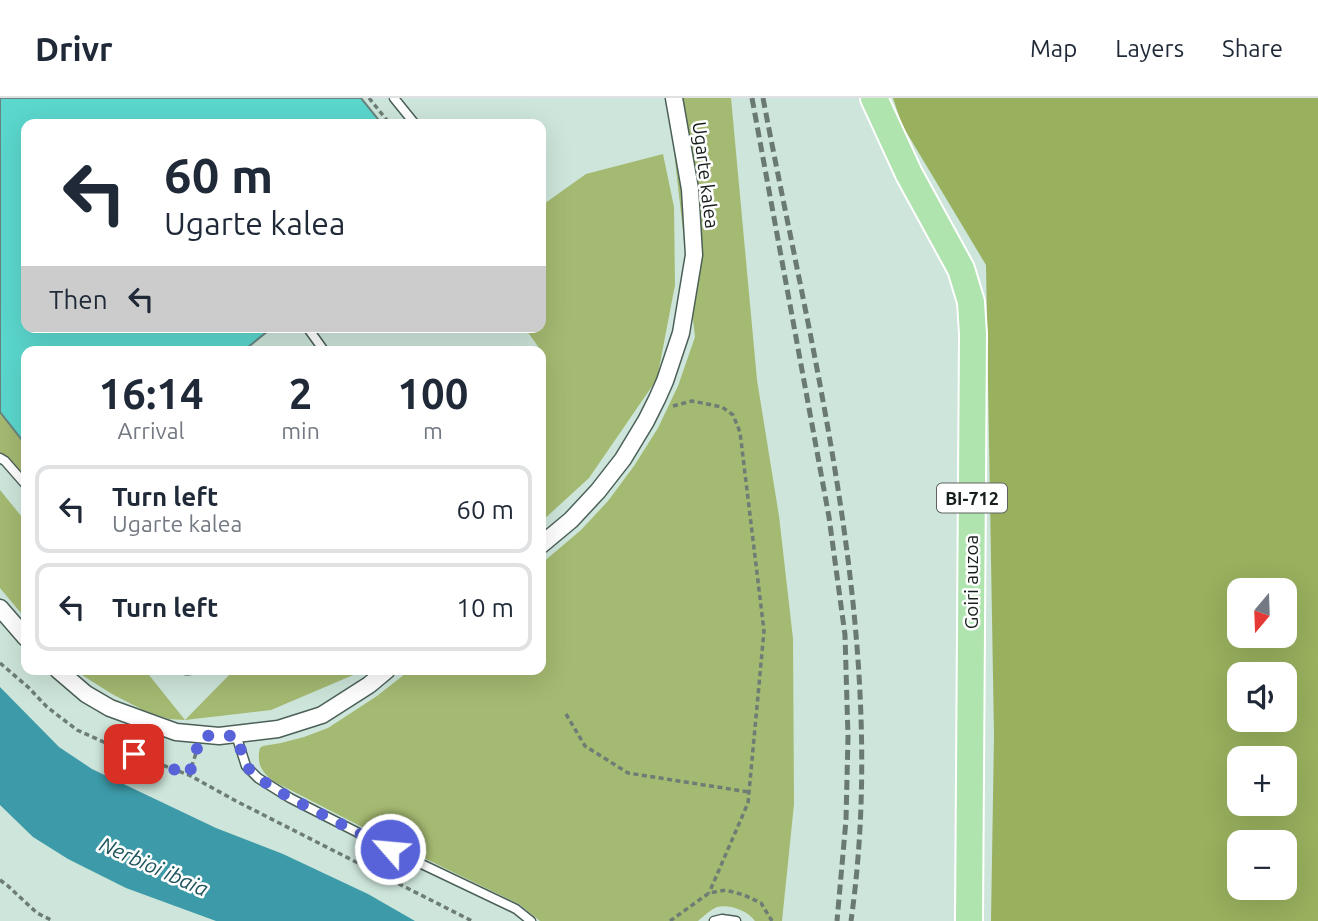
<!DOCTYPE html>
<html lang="en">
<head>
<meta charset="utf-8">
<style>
	body { margin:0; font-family:Ubuntu,sans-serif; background:#f2f2f3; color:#1f2937; height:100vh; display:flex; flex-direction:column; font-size:26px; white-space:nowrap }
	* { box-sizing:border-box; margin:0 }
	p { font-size:23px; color:#747a83 }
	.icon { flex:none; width:38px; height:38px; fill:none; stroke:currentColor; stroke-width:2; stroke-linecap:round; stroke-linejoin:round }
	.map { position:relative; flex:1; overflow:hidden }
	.side { position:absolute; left:21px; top:248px; width:525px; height:329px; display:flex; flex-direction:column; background:#fff; border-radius:14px; box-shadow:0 7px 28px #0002 }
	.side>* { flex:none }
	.banner { position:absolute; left:21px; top:21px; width:525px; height:214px; border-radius:14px; box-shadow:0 7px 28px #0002; background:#fff; color:#1f2937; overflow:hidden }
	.needle { width:46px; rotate:199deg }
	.buttons { position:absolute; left:1227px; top:480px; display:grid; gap:14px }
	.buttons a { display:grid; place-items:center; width:70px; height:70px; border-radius:14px; background:#fff; box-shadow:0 7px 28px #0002; font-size:35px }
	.pin { position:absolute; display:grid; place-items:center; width:60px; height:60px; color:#fff; margin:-30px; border-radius:14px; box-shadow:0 4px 10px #0006 }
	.me { position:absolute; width:77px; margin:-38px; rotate:297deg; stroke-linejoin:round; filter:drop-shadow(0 0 5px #0008) }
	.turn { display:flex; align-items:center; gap:24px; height:147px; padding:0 28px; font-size:32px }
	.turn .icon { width:91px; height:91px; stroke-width:2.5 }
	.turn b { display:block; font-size:49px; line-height:60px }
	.then { display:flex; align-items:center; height:66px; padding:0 28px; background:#0003; gap:14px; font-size:26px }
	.eta { display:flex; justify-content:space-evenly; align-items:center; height:119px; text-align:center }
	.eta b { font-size:42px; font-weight:700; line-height:49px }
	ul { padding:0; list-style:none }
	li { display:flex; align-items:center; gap:21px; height:88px; margin:0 14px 10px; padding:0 14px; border:4px solid #e0e1e3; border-radius:14px }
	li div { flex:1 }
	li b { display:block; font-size:26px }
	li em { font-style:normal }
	header { display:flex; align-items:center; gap:42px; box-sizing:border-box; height:98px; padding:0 35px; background:#fff; border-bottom:2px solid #e0e1e3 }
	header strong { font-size:33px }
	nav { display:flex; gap:38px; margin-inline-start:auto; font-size:24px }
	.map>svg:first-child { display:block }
	.green { fill:#a4b971 }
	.forest { fill:#99b05e; fill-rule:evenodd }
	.water { fill:#3d9ba9 }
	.building { fill:#5bd7cd; stroke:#698380; stroke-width:2 }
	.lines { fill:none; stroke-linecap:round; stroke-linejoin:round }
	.lane-casing { stroke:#4b6057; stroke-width:11 }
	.street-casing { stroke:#4b6057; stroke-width:19 }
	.primary-casing { stroke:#fff; stroke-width:30 }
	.path { stroke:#6d7d76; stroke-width:3.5; stroke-dasharray:5 3.5; stroke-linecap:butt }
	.lane { stroke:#fff; stroke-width:8 }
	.street { stroke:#fff; stroke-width:16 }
	.primary { stroke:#afe4af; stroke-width:26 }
	.rail { stroke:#6a7a73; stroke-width:5; stroke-dasharray:10 5; stroke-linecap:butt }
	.route { stroke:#5863da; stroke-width:12; stroke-dasharray:0 21.6 }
	.labels { text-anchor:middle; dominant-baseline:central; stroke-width:5; stroke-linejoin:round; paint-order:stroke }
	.shield { fill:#fff; stroke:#5c625f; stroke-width:2 }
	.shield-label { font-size:18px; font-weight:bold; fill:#161f1b }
	.street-label { font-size:19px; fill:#161f1b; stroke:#fff }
	.water-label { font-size:21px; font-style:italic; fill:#20555d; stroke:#fff }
</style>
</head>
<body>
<header>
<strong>Drivr</strong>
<nav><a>Map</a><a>Layers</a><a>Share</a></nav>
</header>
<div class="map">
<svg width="1318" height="823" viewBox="0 0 1318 823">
	<rect width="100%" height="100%" fill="#cde5da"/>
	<!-- green -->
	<path class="green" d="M668,0H731L757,282L779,418L793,541L794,706L782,823H755C748,813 730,806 717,809C710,812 704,818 698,823H540L519,806L393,745L275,684C262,675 256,666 260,650L263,648L281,645L304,639L328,630L377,598L410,572H541V466L581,432L608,403L634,368L658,330L678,288L695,239Z
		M663,56L674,109L675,187L657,281L589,380L541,424V262L545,258L524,229H541V108L586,76Z
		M0,314L26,347V395L0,362Z
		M0,392L26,424V521L0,490Z
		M74,572H145L185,622L234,572H365L271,612L185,622L169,621L143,612L112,596Z"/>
	<!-- forest -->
	<path class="forest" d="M893,0H1318V823H991L994,637L986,167L902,27ZM1239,492H1284V537H1239ZM1239,576H1284V621H1239ZM1239,660H1284V705H1239ZM1239,744H1284V789H1239Z"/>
	<!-- water -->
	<path class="water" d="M0,589L59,649L92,671L216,730L283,756L368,796L415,823H216L126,790L68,761L33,739L0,707Z"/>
	<!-- building -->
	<path class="building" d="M0,0H361L382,26H26V229H273L242,254H26V347L0,314Z"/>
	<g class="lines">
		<defs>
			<path id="lane" d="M394,0L415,26
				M307,229L325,254
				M0,360L5,363L26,387
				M186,572H189
				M236,637L246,668L258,680L290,700L390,751L516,811L531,823
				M714,823L722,821L736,823"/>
			<path id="street" d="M541,447L571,422L598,393L623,361L646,323L657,301L665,283L681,235L694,157L690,91L674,0
				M0,510L26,540
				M58,572L86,596L110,610L176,634L219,638L278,631L322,617L369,587L387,572"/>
			<path id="primary" d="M874,0L909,76L961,171L971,204L973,236L969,823"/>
		</defs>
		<!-- lane casing -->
		<use href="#lane" class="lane-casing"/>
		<!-- street casing -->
		<use href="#street" class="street-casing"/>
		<!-- primary casing -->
		<use href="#primary" class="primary-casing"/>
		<!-- path -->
		<path class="path" d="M369,0L390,26
			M673,308L692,303L722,309L733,317L740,334L764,533L748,705L709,795
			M0,565L28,589L47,609L77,632L115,649L189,677L236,703L472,823
			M566,616L585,648L628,675L749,694
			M189,677L197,652
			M0,782L8,788L37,815L53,823
			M670,823L709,795L726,792L744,797L761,805L772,823"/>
		<!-- lane -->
		<use href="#lane" class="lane"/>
		<!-- street -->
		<use href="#street" class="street"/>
		<!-- primary -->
		<use href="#primary" class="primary"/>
		<!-- rail -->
		<path class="rail" d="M752,0L829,419L845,537L848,639L846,722L837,823
			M763,0C814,269 890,547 851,823"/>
	</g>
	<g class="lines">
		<!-- route -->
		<path class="route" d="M134,656L189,677L201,637L219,639L236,637L246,668L258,680L290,700L390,751"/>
	</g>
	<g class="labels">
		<!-- shield labels -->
		<rect class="shield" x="937" y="385.5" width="70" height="29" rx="5"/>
		<g class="shield-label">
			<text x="972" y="400">BI-712</text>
		</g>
		<!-- street labels -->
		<g class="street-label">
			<text transform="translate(706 77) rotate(83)">Ugarte kalea</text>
			<text transform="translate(971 484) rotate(-90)">Goiri auzoa</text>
		</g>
		<!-- water labels -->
		<g class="water-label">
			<text transform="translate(154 768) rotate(24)">Nerbioi ibaia</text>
		</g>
	</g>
</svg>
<div class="buttons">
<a><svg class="needle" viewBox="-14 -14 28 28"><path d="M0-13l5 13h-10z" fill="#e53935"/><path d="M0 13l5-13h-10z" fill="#747a83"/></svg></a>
<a><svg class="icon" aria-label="sound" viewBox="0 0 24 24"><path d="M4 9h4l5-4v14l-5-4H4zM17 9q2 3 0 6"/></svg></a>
<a>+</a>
<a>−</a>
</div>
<div class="pin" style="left:134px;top:656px;background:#d93025"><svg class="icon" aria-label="arrive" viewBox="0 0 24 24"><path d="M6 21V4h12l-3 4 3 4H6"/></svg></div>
<svg class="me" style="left:390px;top:751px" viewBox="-20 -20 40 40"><circle r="17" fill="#5863da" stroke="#fff" stroke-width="3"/><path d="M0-11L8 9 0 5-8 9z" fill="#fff"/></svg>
<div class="banner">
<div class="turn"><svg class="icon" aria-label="left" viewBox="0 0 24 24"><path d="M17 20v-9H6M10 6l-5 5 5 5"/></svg><div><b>60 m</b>Ugarte kalea</div></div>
<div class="then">Then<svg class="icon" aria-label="left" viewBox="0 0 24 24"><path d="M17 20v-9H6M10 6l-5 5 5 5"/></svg></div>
</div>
<section class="side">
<div class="eta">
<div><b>16:14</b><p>Arrival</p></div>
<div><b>2</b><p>min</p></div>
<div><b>100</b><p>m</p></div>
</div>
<ul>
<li><svg class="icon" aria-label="left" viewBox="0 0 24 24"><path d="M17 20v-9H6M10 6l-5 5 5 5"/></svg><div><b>Turn left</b><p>Ugarte kalea</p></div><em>60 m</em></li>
<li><svg class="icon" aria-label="left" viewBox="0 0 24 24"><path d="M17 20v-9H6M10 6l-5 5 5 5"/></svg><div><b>Turn left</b></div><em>10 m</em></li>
</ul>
</section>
</div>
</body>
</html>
